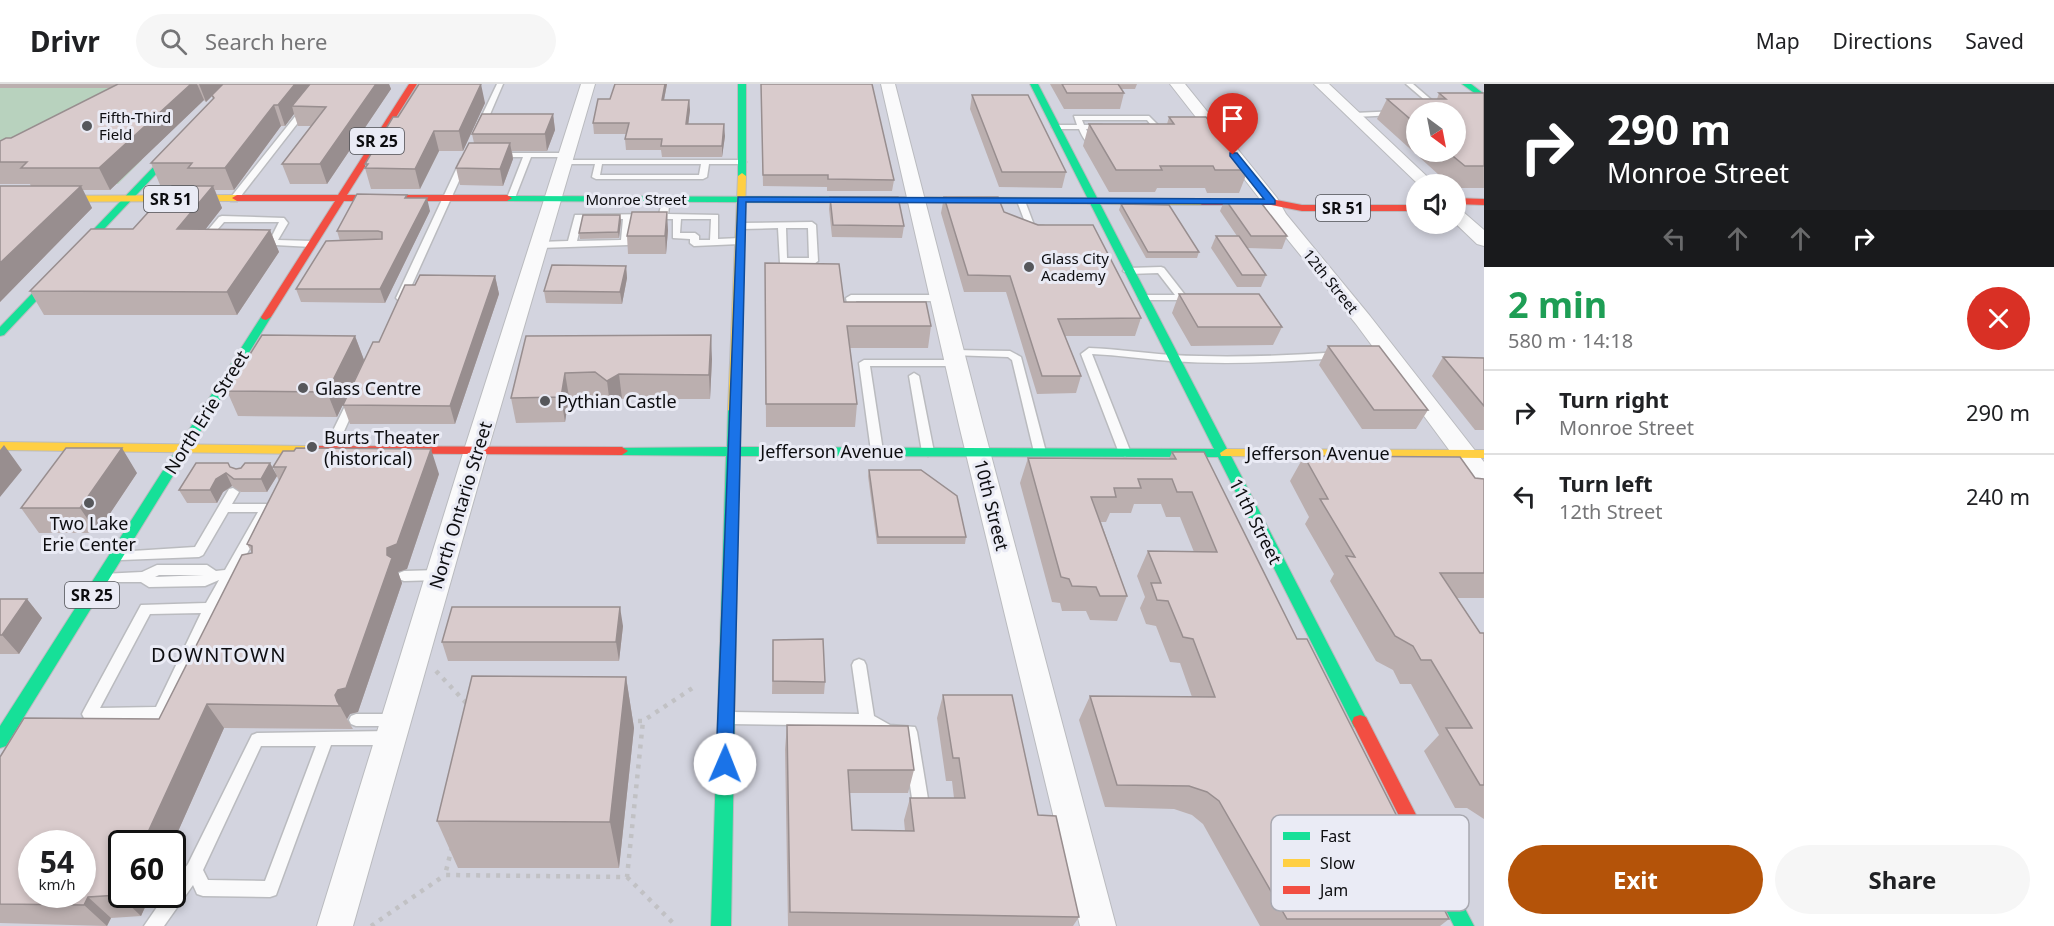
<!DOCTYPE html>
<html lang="en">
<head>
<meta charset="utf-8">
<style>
	body { margin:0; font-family:"Noto Sans",sans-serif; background:#f6f6f6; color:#202124; height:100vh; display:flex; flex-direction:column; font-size:22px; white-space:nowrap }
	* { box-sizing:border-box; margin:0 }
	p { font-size:20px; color:#757577 }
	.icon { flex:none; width:33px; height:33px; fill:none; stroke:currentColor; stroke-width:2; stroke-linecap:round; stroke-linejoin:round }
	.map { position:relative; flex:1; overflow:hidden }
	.drawer { display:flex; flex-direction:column; background:#fff; width:570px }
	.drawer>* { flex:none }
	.guide { background:#202124; color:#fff; overflow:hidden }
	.needle { width:39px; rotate:148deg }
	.fabs { position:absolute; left:1406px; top:18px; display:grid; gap:12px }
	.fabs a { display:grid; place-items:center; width:60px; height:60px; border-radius:50%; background:#fff; box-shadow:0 3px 9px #0003; font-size:30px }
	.speed { position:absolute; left:18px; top:746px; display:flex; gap:12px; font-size:30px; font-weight:700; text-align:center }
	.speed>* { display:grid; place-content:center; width:78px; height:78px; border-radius:50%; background:#fff; box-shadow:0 3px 9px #0003; line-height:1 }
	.speed small { font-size:15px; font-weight:400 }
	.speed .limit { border:3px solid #111; border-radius:9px; background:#fff; color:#111 }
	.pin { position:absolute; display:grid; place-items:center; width:51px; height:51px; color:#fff; margin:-62px -26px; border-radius:50% 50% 50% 0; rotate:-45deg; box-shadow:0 0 6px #0007 }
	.pin .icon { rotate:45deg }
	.me { position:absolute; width:66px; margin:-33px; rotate:1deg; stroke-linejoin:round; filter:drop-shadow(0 0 4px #0008) }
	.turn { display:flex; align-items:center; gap:21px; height:126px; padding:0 24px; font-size:27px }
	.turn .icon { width:78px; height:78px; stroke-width:2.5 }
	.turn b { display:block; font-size:42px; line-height:51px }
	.lanes { display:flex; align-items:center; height:57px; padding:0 24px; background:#0003; justify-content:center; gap:30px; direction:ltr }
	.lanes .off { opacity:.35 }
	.round { display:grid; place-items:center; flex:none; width:63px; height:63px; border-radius:32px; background:#f6f6f6 }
	.summary { display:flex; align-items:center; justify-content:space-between; height:102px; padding:0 24px }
	h1 { font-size:36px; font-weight:700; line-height:45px; color:#1e9e55 }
	.cta { display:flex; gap:12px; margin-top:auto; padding:12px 24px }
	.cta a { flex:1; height:69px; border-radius:36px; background:#b45309; color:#fff; font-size:24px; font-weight:700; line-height:69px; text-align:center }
	.cta a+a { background:#f6f6f6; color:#202124 }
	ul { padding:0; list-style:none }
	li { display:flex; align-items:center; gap:18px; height:84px; padding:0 24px; border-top:2px solid #e0e0e0 }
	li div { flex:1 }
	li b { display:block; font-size:22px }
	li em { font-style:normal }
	header { display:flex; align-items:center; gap:36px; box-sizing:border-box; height:84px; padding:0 30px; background:#fff; border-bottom:2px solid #e0e0e0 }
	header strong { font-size:28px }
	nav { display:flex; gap:33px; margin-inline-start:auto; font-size:21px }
	.search { width:420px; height:54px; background:#f6f6f6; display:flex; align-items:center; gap:15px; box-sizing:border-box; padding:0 21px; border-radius:33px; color:#757577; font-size:22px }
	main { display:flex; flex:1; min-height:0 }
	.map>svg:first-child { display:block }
	.built { fill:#d3d4df; fill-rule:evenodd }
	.green { fill:#b8d2be }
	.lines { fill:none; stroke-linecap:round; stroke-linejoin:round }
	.lane-casing { stroke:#babbbf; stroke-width:3 }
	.street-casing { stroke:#babbbf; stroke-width:2 }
	.fast-casing { stroke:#babbbf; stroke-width:2 }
	.slow-casing { stroke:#babbbf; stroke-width:2 }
	.jam-casing { stroke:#babbbf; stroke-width:2 }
	.path { stroke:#c1c1c4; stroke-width:4.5; stroke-dasharray:4 6; stroke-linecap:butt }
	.lane { fill:#fafafb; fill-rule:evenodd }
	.street { fill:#fafafb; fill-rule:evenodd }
	.fast { fill:#16e098; fill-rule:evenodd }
	.slow { fill:#ffcf43; fill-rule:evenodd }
	.jam { fill:#f24e42; fill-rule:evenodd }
	.wall { fill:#bbafaf; fill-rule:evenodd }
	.shaded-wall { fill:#988e8f }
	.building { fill:#d9cbcc; stroke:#988e8f; stroke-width:1.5; fill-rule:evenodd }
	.route { fill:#1a73e8; stroke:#114b97; stroke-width:1.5 }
	.poi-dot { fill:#56575b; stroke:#eaebf5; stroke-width:2 }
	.labels { text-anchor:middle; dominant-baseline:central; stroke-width:6; stroke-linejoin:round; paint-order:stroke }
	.far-poi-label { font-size:15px; fill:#0d0d10; stroke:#eaebf5; text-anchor:start }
	.far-street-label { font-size:15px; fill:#0d0d10; stroke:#eaebf5 }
	.shield { fill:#eaebf5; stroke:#4f5055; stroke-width:1.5 }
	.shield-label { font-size:16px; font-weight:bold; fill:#0d0d10 }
	.poi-label { font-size:18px; fill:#0d0d10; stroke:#eaebf5; text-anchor:start }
	.street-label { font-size:18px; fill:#0d0d10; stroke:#eaebf5 }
	.neighbourhood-label { font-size:20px; letter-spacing:1.5px; fill:#0d0d10; stroke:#eaebf5 }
	.key { fill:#eaebf5; stroke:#a8a8b0; stroke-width:1.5 }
	.key-label { font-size:16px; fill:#0d0d10 }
</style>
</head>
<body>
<header>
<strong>Drivr</strong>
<div class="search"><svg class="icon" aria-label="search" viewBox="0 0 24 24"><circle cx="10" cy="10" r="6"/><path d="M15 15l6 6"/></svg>Search here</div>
<nav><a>Map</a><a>Directions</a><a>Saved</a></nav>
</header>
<main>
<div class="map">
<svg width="1484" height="842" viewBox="0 0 1484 842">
	<rect width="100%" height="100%" fill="#dfe0e5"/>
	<!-- built -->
	<path class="built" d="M0,0H1484V842H0ZM1416,28H1455V68H1416ZM1416,100H1455V140H1416ZM32,759H82V810H32ZM122,759H172V810H122Z"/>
	<!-- green -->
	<path class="green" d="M0,0H216L106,76H142L118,100H0Z"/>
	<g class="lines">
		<defs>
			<path id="lane" d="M321,0H328L237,117H231V113Z
				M497,0H503L485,42L478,44L477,42Z
				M1406,0H1413L1435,19L1426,23H1422V21L1427,18Z
				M1399,27V31H1396L1354,33L1350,31L1354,29Z
				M1074,32H1149L1160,43L1156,45H1141V41H1151L1147,36H1082L1084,41H1102L1106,43L1102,45H1086L1091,55L1102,57C1088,65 1084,56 1079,45H1056L1052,43L1056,41H1077Z
				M493,69H567L571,71L567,73H531L515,114L511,116L507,114L523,73H496L492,71Z
				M461,75L468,77L406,214L404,216H398L396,214Z
				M561,76H742L746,78L742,80H709L707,93L703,95H596L592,93L595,80H561ZM602,80H701L699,91H600Z
				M663,113L670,115L668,130L718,131V155L740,154L744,157L740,160L694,162L690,159V155L673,154V135H632L628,161L539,164L535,161L539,158L568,157L575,131L659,130ZM582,135H623L621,156L577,157ZM681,135H711L710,156H699V152L695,149H680Z
				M1018,115L1025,117L1034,141L1044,142V146H1028L1017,117Z
				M222,132L284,134L288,139L278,156L312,157L316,160L312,163L256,160V156H270L279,138H224L211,153L213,156L212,158L203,156V152L219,133Z
				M812,138L816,141L818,177L814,180L780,179L778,144L741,145L737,142L741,139ZM786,144H808L809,174H787Z
				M1161,183L1164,184L1185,211L1196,212V216H1139V212L1142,211H1175L1158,189L1128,190L1123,187L1128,184Z
				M851,211H941L946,214L941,217H856L858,226L864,229L862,231L854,232L849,229L846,214Z
				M1089,264C1117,265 1144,269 1172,271C1227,274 1283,272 1338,268L1343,271L1338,274C1283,278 1226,281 1170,277C1144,275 1118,271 1092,270L1131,369L1125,373L1119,369L1081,270Z
				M954,266L1010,267L1021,273L1046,368L1044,371L1040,372L1034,368L1012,276L1008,273L950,271V267Z
				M864,276H956L961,279L956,282H870L883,367L877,371L871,367L859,279Z
				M914,289L919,292L934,368L928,372L922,368L909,292Z
				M353,313L358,316L336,365L334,368H326L324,365L348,316Z
				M233,404L239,408L232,420H266L272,424L238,486L241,490L240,493L233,495L216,525L165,633L160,635L89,636L84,634L82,630L84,626L141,521L206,519L219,496L205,502L149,503L141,498H107L102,496L101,493L102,490L142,488L157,481H207L216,487L225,486L258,428H228L203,471L199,473L121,476L117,474L115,471L117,468L195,463L229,405ZM159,491H204L155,493ZM201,529L156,623L100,624L150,530Z
				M439,486L444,488L445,491L444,494L439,496L404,497L399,495L398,492L399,489L404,487Z
				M859,575L864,577L866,581L874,632L890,641L915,643L917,648L929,721L927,726L921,728L915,726L913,721L903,654L888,653L865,642L731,640L726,638L724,634L726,630L731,628L859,630L852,581L854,577Z
				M356,630H395L400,632L402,636L400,640L395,642H356L351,640L349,636L351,632Z
				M390,647L395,649L397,654L395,659L390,661H331L276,811L270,813L203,812L197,810L193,801L164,842H144L166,810H172V801L188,780L252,651L257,649ZM261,662H316L265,797L208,796L203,786Z"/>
			<path id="street" d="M581,0H595L488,366L353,842H317L464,366Z
				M881,0H895L983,341L1116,842H1080L959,341Z
				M1170,0H1185L1277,114L1286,130L1370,232L1484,378V404L1475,401L1356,240L1272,136L1263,119Z
				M1314,0H1329L1435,100H1418Z
				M1455,125L1461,126L1484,146V162L1477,160L1455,139Z"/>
			<path id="fast" d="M233,0H241L4,251L0,252V243Z
				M738,0H746V92L742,95L738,92Z
				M1030,0H1038L1227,365L1232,369L1231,372L1368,638L1366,643L1360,645L1354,643L1218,373L739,372L731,842H711L726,372L622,371L617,370L616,367L617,364L727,363L728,326L734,322L740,326L739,363L1214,365Z
				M1462,0H1471L1484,10V16Z
				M504,112L909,113L914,116L909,119L507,117L504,116Z
				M266,230L271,233L6,662L0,664V642L261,233Z
				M1423,753L1429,756L1474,842H1454L1414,762L1417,756Z"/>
			<path id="slow" d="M742,89L746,92L740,326L734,330L728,326L738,92Z
				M0,112L237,111L242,114L237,117L0,118Z
				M909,113L1202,115L1207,118L1202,121L906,118L904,116Z
				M0,358L307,362L313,366L307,370L0,366Z
				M1226,365L1484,366V374L1221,372L1220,369Z"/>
			<path id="jam" d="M409,0H417L347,111H507L512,114L507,117H344L271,233L266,236L262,235L261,233L335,117H237L232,114L237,111H338Z
				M1455,114L1484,115V121L1455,120Z
				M1271,115L1302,121H1416V127H1302L1271,121H1202L1197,118L1202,115Z
				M307,362L622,363L628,367L622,371L302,369L301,366Z
				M1360,631L1366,633L1429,756L1432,762L1429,768L1423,771L1417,768L1352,638L1354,633Z"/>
		</defs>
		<!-- lane casing -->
		<use href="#lane" class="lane-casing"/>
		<!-- street casing -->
		<use href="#street" class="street-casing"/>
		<!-- fast casing -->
		<use href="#fast" class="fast-casing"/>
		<!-- slow casing -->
		<use href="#slow" class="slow-casing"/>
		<!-- jam casing -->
		<use href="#jam" class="jam-casing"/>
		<!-- path -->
		<path class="path" d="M436,587L469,622
			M628,637H643L697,601
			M452,763L445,791L627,793L643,637
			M627,793L676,842
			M371,842L445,791"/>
		<!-- lane -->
		<use href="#lane" class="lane"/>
		<!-- street -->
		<use href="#street" class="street"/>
		<!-- fast -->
		<use href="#fast" class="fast"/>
		<!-- slow -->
		<use href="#slow" class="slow"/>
		<!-- jam -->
		<use href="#jam" class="jam"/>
	</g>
	<!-- wall -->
	<path class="wall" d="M0,0H389L391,5L327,100H290L282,80L311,42H298L294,30L285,42H281L234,106H215L222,124L205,145L270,146L279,168L237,231H44L30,207L133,145L195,102V101H160L151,79L213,15L212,12L206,18L204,16L110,106H83L92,124L0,218V102H31L30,100H0V57L11,54L110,4H0Z
		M667,0L664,16H689L690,26L688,40L725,52L722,73H662L661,66H626L625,55L627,50H594L593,39L610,15Z
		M761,0L894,96L892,107H827V103L763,102Z
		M1050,0H1137L1135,5H1121L1124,9L1120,25H1064Z
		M1439,9H1484V104H1455V100H1449L1377,35L1387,15H1437ZM1416,28L1455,68H1416Z
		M972,11L1066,88L1062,104L999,103L970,25Z
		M485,19L463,67H439L420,105H371L365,84V80L398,33Z
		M553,30L555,46L547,67H512L513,75L503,102L460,101L456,84L474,59L472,50Z
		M1169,33L1248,86L1239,109H1207L1205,104H1157L1155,108H1109L1083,62L1089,40H1167Z
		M830,113L904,142L902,154L832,153L829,125Z
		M944,113L1004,128L1141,234L1135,252H1065L1081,292L1076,309L1037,310L1006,208H964L941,129Z
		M408,114L430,127L385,219L301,218L296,205L340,157L337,147Z
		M1225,115L1287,152L1282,165L1247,164L1266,191L1261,203H1237L1211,164L1216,152H1237L1220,127Z
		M1121,120L1199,168L1197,174H1146L1119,126Z
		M620,131L621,137L619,154L580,155L579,149Z
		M668,146L666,170H628L627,152Z
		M765,179L844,218L931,242L928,264H850L857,320L855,343H766Z
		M626,182L627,194L622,220L546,219L544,207Z
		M495,192L499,210L455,340H350L343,321L379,258L415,201Z
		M1179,210L1282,243L1273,261L1191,262L1172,229Z
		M355,252L364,276L337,333L238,332L227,307Z
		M526,252L712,275L710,315H622L610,321L598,312L569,313L565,338L516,339L511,314Z
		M1328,262L1428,326L1416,345H1362L1319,281Z
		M1443,273L1484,274V346H1475L1432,292Z
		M1172,368L1297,555L1449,835L1440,842H1260L1203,740L1192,731L1174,725L1105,723L1079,636L1090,612L1192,613L1180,579L1170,578L1156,542L1146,540L1140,524L1145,513L1137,492L1148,467L1194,468L1180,433H1166L1161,420H1134L1131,429H1110L1106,438H1101L1127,512L1117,537L1090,536L1086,527H1062L1060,519L1052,518L1020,399L1028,374L1169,375Z
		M1304,372L1484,395V514H1457L1480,549H1484V735L1467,724H1455L1424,667L1439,651L1411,600H1400L1393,586L1376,577L1330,497L1334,490L1305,440L1309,433L1290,397Z
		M270,379L277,392L267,408H241L232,402L223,408L217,419H187L179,406L231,383L236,385Z
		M273,383L439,390L407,485L398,488L402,499L358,628L350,630L347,635L353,645L224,644L172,761V759L122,810H151L141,832L111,834L107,842L0,839V673L159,635L252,469L247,460L279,397Z
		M869,386L966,453L965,460H877L868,392Z
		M137,389L97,449H39L21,424Z
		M0,515H27L42,534L19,570H0Z
		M623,542L619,577H448L442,558Z
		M773,556L825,598L824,610H772Z
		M626,593L634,644L619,784H458L437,737Z
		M943,611L1038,731L1079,833L1073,842H788L785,665L787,641L914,686L908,709H849L852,746L905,747L904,736L910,714H954L952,697H946L937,634Z"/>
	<!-- shaded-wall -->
	<path class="shaded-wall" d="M191,0H197L204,16L110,106L99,84Z
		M199,0H224L206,18Z
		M295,0H313L292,22L294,30L285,42L278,21Z
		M376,0H389L391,5L327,100L320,80Z
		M481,0L485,19L463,67L459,47Z
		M665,0H667L662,26V16Z
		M689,16L690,26L687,51L686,40Z
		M274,21L281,42L234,106L225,84Z
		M553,30L555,46L547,67L545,50Z
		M724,40L725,52L722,73V62Z
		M434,47L439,67L420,105L415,85Z
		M510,59L513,75L503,102L500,85Z
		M81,102L92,124L0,218V179Z
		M213,102L222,124L188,168L177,145Z
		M427,114L430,127L385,219L380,205Z
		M667,128L668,146L666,170L665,152Z
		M620,131L621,137L619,154L618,148Z
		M270,146L279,168L237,231L227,208Z
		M626,182L627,194L622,220L620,208Z
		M495,192L499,210L455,340L450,322Z
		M711,251L712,275L710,315L709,291Z
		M355,252L364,276L337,333L327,308Z
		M565,289L569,313L565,338L561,313Z
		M619,290L622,315L610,321L607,297Z
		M4,361L22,386L0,413V366Z
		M122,364L137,389L97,449L80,424Z
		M431,365L439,390L407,485L398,488L402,499L358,628L350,630L347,635L340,622L337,617L335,611L338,606L387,471V464Z
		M270,379L277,392L267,408L261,395Z
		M226,389L232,402L223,408L217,419L210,406L216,395Z
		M27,515L42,534L19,570L2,551Z
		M620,523L623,542L619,577L616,558Z
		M626,593L634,644L619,784L610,738Z
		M207,620L224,644L172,761V759H143Z
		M122,806V810H151L141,832L119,811Z
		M88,813L111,834L107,842L84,821Z"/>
	<!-- building -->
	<path class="building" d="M118,0H191L99,84H21L27,78H0V57L6,54H11Z
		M223,0H295L278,21H274L225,84H188L192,79H151L214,14L212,11Z
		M310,0H376L320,80H282L326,23L292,22Z
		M419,0H481L459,47H434L415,85L365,84L368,80H365L393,33H398Z
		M615,0H665L662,16H689L686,40H724L722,62H661L662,55H625L629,39H593L598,15H610Z
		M761,0H872L894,96L828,95V91H763Z
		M1062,0H1118L1124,9H1067Z
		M1439,9H1484V82H1465L1448,68H1455V28H1416V40L1387,15H1446Z
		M972,11H1028L1066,88H1002Z
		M482,30H553L545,50H472Z
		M1169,33H1206L1248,86H1215L1213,82H1160L1162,86H1116L1089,40H1174Z
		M469,59H510L500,85L456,84Z
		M0,102H81L0,179Z
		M172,102H213L177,145L270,146L227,208L30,207L91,145H133Z
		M357,110L407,111L405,114H427L380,205H296L326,157L382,155V148L378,147H337Z
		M830,113H898L904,142L833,141Z
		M944,113H998L1004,128L1038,141H1093L1141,234L1058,235L1081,292H1042L1010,192L968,191Z
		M1225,115H1258L1287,152H1251Z
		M1121,120L1169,121L1199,168H1148Z
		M632,128H667L665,152H627Z
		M583,131H620L618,148L579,149Z
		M1216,152H1239L1266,191H1242Z
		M765,179L839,180L844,218H926L931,242H847L857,320H766Z
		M552,181L626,182L620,208L544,207Z
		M420,191L495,192L450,322L343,321L373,258H379L405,201H415Z
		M1179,210H1259L1282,243H1198Z
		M262,251L355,252L327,308L227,307Z
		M711,251L709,291L619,290L607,297L595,288L565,289L561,313L511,314L526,252Z
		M1328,262H1379L1428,326H1374Z
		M1443,273L1484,274V322Z
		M66,364H122L80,424H21Z
		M296,364L431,365L397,460L387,464V471L392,474L346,604L338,606L335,611L337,617L340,622L207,620L143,759H122V806L119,811L88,813L84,821L0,820V673L24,634L159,635L242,471L252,469V462L247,460L286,383H273L283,367H294ZM32,759H82V810H32Z
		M1172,368H1204L1297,555H1307L1449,835H1287L1219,717L1207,708L1189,702L1117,701L1090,612L1215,613L1193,555L1183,553L1168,517L1157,516L1151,499H1161L1148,467L1217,468L1192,408H1177L1172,395H1138L1141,404H1114L1116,413H1091L1127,512H1100L1096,503L1072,502L1069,495L1061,493L1028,374L1176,375Z
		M1304,372L1460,373L1475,394L1484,395V489H1440L1480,549H1484V701H1480L1446,644H1472L1431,576H1421L1413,562L1395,552L1346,472L1355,473L1320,415H1328Z
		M196,379H228L230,383L236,385L241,384L245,379H270L261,395H234L226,389L216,395L210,406H179Z
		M869,386H921L957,412L966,453H878Z
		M0,515H27L2,551H0Z
		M452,523H620L616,558H442Z
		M823,555L825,598L773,597V556Z
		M472,592L626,593L610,738L437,737Z
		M943,611H1012L1038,731L1056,732L1079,833L790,828L787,641L908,642L914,686H848L852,746L914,747L910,714H965L959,674H953Z"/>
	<!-- route -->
	<path class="route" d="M1230,69H1237L1275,116V120L746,118L733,680L731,686L725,688L719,686L716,680L738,113L1264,115L1230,72Z"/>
	<!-- markers -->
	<g class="poi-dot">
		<circle cx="87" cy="42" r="6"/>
		<circle cx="1029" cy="183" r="6"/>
		<circle cx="303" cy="304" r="6"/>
		<circle cx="545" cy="317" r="6"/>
		<circle cx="312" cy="363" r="6"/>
		<circle cx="89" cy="419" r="6"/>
	</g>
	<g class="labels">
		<!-- far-poi labels -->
		<g class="far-poi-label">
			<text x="99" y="33">Fifth-Third<tspan x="99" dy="17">Field</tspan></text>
			<text x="1041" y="174">Glass City<tspan x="1041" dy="17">Academy</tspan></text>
		</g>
		<!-- far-street labels -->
		<g class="far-street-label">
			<text x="636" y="115">Monroe Street</text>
			<text transform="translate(1331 197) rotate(51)">12th Street</text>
		</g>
		<!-- shield labels -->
		<g class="shield">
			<rect x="350" y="44" width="54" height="26" rx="4.5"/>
			<rect x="144" y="102" width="54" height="26" rx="4.5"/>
			<rect x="1316" y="111" width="54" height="26" rx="4.5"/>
			<rect x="65" y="498" width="54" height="26" rx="4.5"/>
		</g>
		<g class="shield-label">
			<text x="377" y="57">SR 25</text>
			<text x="171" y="115">SR 51</text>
			<text x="1343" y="124">SR 51</text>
			<text x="92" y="511">SR 25</text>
		</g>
		<!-- poi labels -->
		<g class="poi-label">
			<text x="315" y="304">Glass Centre</text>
			<text x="557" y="317">Pythian Castle</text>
			<text x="324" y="353">Burts Theater<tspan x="324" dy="21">(historical)</tspan></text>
			<text x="89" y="439" text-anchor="middle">Two Lake<tspan x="89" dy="21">Erie Center</tspan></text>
		</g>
		<!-- street labels -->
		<g class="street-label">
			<text transform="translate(206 328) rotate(-58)">North Erie Street</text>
			<text x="832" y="367">Jefferson Avenue</text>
			<text x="1318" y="369">Jefferson Avenue</text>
			<text transform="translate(460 421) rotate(-73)">North Ontario Street</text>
			<text transform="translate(992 421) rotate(76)">10th Street</text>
			<text transform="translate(1256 437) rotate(63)">11th Street</text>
		</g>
		<!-- neighbourhood labels -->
		<g class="neighbourhood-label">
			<text x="219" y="570">DOWNTOWN</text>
		</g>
	</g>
	<!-- legend -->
	<rect x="1271" y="731" width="198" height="96" rx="9" class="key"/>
	<rect x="1283" y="748" width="27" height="8" fill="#16e098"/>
	<rect x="1283" y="775" width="27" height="8" fill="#ffcf43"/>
	<rect x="1283" y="802" width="27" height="8" fill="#f24e42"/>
	<g class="key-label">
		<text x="1320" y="758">Fast</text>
		<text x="1320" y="785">Slow</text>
		<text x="1320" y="812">Jam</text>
	</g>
</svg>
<div class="fabs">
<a><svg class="needle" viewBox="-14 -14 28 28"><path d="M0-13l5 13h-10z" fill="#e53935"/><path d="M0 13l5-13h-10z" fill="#757577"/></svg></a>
<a><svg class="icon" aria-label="sound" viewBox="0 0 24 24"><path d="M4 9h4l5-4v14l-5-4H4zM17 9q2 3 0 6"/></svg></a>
</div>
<div class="speed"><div>54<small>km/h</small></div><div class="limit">60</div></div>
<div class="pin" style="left:1233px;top:71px;background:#d93025"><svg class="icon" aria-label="arrive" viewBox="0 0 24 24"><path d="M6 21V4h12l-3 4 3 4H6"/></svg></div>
<svg class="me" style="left:725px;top:680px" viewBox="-20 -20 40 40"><circle r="19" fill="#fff"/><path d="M0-13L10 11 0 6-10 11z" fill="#1a73e8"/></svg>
</div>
<section class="drawer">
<div class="guide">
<div class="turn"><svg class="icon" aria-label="right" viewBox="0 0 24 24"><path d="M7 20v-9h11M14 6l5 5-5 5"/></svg><div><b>290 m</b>Monroe Street</div></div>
<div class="lanes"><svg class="icon off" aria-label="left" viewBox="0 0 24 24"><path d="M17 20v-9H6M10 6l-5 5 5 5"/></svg><svg class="icon off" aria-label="ahead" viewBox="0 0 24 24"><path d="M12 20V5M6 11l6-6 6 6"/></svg><svg class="icon off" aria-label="ahead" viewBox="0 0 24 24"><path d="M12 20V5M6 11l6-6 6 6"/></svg><svg class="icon" aria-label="right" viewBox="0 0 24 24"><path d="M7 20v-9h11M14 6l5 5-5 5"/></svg></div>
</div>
<div class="summary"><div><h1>2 min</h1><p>580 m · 14:18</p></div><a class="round" style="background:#d93025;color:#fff"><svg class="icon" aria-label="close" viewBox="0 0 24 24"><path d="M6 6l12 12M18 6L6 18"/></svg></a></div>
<ul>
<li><svg class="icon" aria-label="right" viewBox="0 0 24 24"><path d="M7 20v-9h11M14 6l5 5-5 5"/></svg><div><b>Turn right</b><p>Monroe Street</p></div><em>290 m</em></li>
<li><svg class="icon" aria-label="left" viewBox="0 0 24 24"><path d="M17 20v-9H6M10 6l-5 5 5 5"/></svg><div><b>Turn left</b><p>12th Street</p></div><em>240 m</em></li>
</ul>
<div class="cta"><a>Exit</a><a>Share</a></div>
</section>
</main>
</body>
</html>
